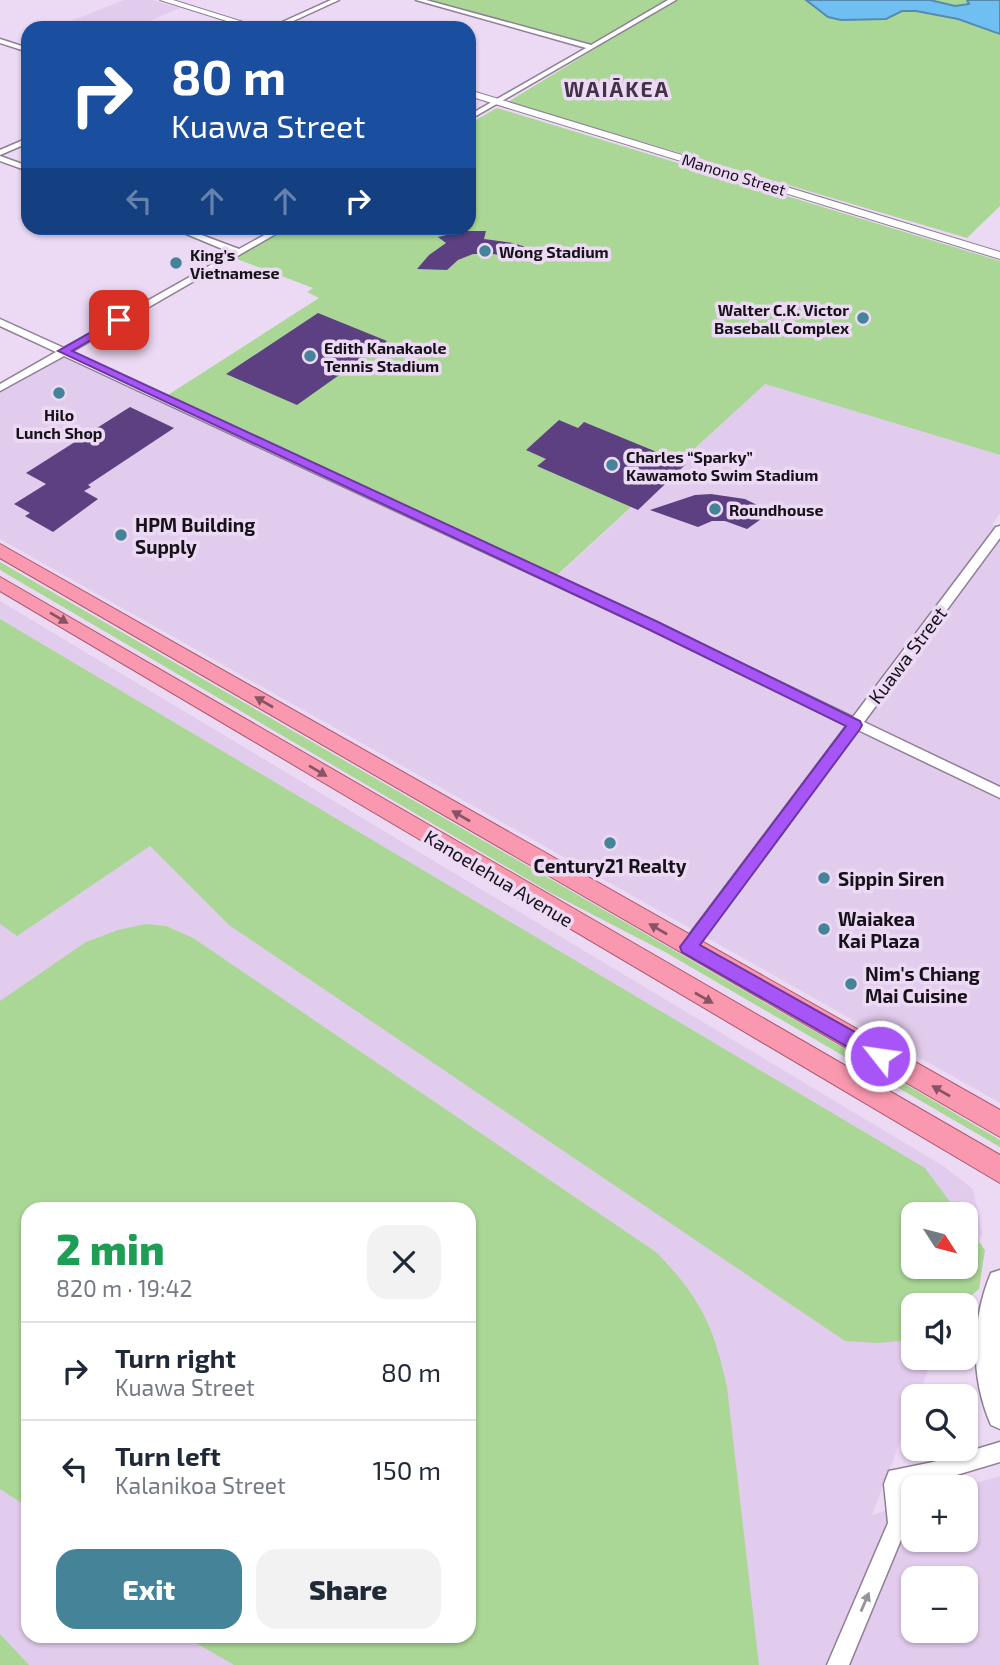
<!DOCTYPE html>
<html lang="en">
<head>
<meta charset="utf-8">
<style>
	body { margin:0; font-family:"Exo 2",sans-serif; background:#f2f2f3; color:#1f2937; height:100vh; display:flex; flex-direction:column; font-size:26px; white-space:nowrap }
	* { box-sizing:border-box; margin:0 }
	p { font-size:23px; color:#747a83 }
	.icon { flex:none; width:38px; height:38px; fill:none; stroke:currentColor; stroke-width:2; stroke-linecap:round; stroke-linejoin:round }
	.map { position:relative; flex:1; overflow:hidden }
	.drawer { position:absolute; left:21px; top:1202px; width:455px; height:441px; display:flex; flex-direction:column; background:#fff; border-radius:21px; box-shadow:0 2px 5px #0004 }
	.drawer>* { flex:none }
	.guide { position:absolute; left:21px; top:21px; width:455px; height:214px; border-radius:21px; box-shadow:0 2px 5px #0004; background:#1a4fa0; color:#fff; overflow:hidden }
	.needle { width:46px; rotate:126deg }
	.controls { position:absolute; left:901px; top:1202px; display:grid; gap:14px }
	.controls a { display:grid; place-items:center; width:77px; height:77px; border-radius:14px; background:#fff; box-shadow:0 2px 5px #0004; font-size:35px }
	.pin { position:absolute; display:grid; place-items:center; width:60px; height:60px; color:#fff; margin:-30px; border-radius:14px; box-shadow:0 4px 10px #0006 }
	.me { position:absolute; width:77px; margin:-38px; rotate:300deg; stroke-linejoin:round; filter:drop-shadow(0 0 5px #0008) }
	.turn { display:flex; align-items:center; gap:24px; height:147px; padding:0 35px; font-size:32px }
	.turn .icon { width:91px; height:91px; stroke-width:2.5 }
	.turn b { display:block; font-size:49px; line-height:60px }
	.lanes { display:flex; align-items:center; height:66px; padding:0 35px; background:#0003; justify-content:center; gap:35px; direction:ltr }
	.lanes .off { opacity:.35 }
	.round { display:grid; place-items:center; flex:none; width:74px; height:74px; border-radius:21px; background:#f2f2f3 }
	.headline { display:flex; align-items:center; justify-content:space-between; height:119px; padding:0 35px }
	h1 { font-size:42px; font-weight:800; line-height:52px; color:#1e9e55 }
	.primary-button { display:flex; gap:14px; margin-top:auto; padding:14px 35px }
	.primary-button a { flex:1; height:80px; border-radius:21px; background:#448398; color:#fff; font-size:28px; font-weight:800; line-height:80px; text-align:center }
	.primary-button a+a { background:#f2f2f3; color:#1f2937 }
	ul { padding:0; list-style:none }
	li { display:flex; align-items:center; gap:21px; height:98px; padding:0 35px; border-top:2px solid #e0e1e3 }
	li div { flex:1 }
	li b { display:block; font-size:26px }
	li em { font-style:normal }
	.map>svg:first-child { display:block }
	.built { fill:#e2cced; fill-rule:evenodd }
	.green { fill:#aad795 }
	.water { fill:#70bff2; stroke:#558bb1; stroke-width:2 }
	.building { fill:#5d4081 }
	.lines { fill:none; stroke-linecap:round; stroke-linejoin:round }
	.minor-casing { stroke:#8f7e97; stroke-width:3 }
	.tertiary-casing { stroke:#8f7e97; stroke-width:2 }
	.secondary-casing { stroke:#8f7e97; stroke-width:3 }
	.trunk-casing { stroke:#aa586e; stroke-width:2 }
	.minor { fill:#fff; fill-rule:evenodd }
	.tertiary { fill:#fff; fill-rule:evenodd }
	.secondary { fill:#fff; fill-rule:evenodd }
	.trunk { fill:#fa98af; fill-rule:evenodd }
	.oneway { fill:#885464 }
	.oneway2 { fill:#979498 }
	.route { fill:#a855f7; stroke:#6d37a1; stroke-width:2 }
	.poi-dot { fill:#448398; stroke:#ecd9f4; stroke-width:2.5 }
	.labels { text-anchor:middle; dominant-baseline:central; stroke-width:7; stroke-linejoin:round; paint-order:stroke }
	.far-street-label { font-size:16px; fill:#17111a; stroke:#ecd9f4 }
	.far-poi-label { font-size:16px; font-weight:bold; fill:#17111a; stroke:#ecd9f4; text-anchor:start }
	.poi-label { font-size:19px; font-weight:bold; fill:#17111a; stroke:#ecd9f4; text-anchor:start }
	.street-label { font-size:19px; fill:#17111a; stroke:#ecd9f4 }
	.far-district-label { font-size:21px; font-weight:bold; letter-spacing:2px; fill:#413247; stroke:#ecd9f4 }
</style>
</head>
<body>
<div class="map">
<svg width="1000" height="1665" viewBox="0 0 1000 1665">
	<rect width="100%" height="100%" fill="#ecd9f4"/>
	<!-- built -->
	<path class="built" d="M124,0H152L180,8L133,28H53Z
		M62,356L552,581L765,384L1000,455V513L992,524L1000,528V1103L0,539V392Z
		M0,601L945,1167L973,1189L982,1233L954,1305L914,1306V1358H933L918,1396H914L913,1408L872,1515L913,1502L914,1540H966V1488L962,1487L1000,1476V1665H0ZM28,1209H469V1636H28ZM914,1214H966V1267H914ZM914,1578H966V1631H914Z"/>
	<!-- green -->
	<path class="green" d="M425,0H1000V206L967,238L508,102L598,47Z
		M497,108L1000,261V455L765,384L555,577L168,395L319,298L307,292L313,288L234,258L288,228H469V124Z
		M0,562L890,1075L1000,1140V1147L665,952L551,893L0,570Z
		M0,619L925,1168L959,1214H914V1267H966V1224L985,1250L979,1289L960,1305L914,1306L913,1340L877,1343L845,1341L229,925L150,846L17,936L0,924Z
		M146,924L166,926L193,938L656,1252C700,1297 714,1326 727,1387L759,1665H234L184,1636H469V1209H28V1507L0,1489V1001L86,942L118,930Z
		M0,1634L29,1665H0Z"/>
	<!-- water -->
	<path class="water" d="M806,0H930L955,6L969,4L967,0H1000V34L958,19L916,11H902L886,19L841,20L828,17Z"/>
	<!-- building -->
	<path class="building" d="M463,231H486L484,239L513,243L542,252L518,260L494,254H473L458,260L447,270L417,269L429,255L446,243L438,237Z
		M318,313L387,341L297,405L226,374Z
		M130,407L174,428L88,485L91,487L84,491L98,499L53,532L25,516L30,513L14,504L46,484L26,473Z
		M559,420L578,428L584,422L686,464L638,510L537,466L546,459L526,450Z
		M711,494L745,499L771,512L747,529L725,521H712L698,527L650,510L695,495Z"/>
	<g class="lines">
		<defs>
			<path id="minor" d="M331,0H339L278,28H269Z
				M416,0H426L591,45L668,0H676L469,120V115L586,48Z
				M0,39L28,48V52L0,43Z
				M28,138V143L0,155V150Z
				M0,156L28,166V171L0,161Z
				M172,228H183L239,249L277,228H286L71,352L657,623L853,717L996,527L1000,526V538L864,722L1000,787V798L858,730L693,951L688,953L683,951L680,947L683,943L847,725L649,629L64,356L0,391V384L56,352L0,326V319L64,348L232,253Z
				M1000,1442V1462L933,1482L904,1487L908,1523L849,1665H827L888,1523L884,1484L889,1471L933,1462Z"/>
			<path id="tertiary" d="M160,0H173L262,28H249Z
				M469,90L1000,252V259L469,96Z"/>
			<path id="secondary" d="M1000,1270V1429L991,1425C970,1377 971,1321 991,1273Z"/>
			<path id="trunk" d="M0,544L1000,1110V1137L0,558Z
				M0,577L1000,1155V1183L0,591Z"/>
		</defs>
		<!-- minor casing -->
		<use href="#minor" class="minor-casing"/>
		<!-- tertiary casing -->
		<use href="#tertiary" class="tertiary-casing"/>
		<!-- secondary casing -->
		<use href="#secondary" class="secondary-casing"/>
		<!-- trunk casing -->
		<use href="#trunk" class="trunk-casing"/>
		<!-- minor -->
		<use href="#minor" class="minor"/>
		<!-- tertiary -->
		<use href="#tertiary" class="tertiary"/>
		<!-- secondary -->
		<use href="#secondary" class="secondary"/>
		<!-- trunk -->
		<use href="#trunk" class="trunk"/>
	</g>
	<!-- one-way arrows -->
	<defs><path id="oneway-solid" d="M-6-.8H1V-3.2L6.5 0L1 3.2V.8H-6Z" transform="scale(1.75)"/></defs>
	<g class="oneway">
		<use href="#oneway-solid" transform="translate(59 618) rotate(31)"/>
		<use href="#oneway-solid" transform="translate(264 702) rotate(-150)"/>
		<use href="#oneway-solid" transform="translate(318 771) rotate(31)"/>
		<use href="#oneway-solid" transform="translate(461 816) rotate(-150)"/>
		<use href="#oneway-solid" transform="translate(658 929) rotate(-150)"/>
		<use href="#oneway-solid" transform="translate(704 998) rotate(30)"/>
		<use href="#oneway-solid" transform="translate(941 1091) rotate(-150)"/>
	</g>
	<use class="oneway2" href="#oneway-solid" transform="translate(865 1602) rotate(-67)"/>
	<!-- route -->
	<path class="route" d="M116,318L125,320L72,351L658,622L860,721L862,725L860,729L700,945L887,1050L889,1056L887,1062L880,1064L874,1062L682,952L680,947L846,726L648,629L58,351Z"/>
	<!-- markers -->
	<g class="poi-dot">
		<circle cx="485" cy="251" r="7"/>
		<circle cx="176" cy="263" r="7"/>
		<circle cx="863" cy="318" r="7"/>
		<circle cx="310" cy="356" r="7"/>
		<circle cx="59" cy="393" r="7"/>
		<circle cx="612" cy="465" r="7"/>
		<circle cx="715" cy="509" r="7"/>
		<circle cx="121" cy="535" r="7"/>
		<circle cx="610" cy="843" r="7"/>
		<circle cx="824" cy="878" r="7"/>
		<circle cx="824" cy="929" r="7"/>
		<circle cx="851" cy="984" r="7"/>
	</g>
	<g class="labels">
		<!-- far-street labels -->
		<g class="far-street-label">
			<text transform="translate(734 174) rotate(17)">Manono Street</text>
		</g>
		<!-- far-poi labels -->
		<g class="far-poi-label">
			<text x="499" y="251">Wong Stadium</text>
			<text x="190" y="254">King’s<tspan x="190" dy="18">Vietnamese</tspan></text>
			<text x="849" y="309" text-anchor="end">Walter C.K. Victor<tspan x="849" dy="18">Baseball Complex</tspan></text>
			<text x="324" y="347">Edith Kanakaole<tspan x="324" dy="18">Tennis Stadium</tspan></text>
			<text x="59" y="414" text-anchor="middle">Hilo<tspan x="59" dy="18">Lunch Shop</tspan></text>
			<text x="626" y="456">Charles “Sparky”<tspan x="626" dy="18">Kawamoto Swim Stadium</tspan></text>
			<text x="729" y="509">Roundhouse</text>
		</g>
		<!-- poi labels -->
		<g class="poi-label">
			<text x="135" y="524">HPM Building<tspan x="135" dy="22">Supply</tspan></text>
			<text x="610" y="865" text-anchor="middle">Century21 Realty</text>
			<text x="838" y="878">Sippin Siren</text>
			<text x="838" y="918">Waiakea<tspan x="838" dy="22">Kai Plaza</tspan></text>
			<text x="865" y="973">Nim's Chiang<tspan x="865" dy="22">Mai Cuisine</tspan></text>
		</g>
		<!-- street labels -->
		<g class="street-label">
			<text transform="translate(907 655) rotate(-53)">Kuawa Street</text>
			<text transform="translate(499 878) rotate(31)">Kanoelehua Avenue</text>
		</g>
		<!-- far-district labels -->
		<g class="far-district-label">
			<text x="617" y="88">WAIĀKEA</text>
		</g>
	</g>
</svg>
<div class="controls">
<a><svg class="needle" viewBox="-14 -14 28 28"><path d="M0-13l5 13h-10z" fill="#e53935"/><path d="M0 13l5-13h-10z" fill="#747a83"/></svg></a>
<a><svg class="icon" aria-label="sound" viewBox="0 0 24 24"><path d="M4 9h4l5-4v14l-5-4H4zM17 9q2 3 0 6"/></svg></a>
<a><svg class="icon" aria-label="search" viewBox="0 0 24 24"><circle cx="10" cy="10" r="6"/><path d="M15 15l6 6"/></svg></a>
<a>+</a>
<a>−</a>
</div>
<div class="pin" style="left:119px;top:320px;background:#d93025"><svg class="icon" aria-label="arrive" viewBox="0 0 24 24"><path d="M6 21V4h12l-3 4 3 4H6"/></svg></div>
<svg class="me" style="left:880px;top:1056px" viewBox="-20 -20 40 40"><circle r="17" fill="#a855f7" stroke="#fff" stroke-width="3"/><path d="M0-11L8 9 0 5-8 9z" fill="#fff"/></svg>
<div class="guide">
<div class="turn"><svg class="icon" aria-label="right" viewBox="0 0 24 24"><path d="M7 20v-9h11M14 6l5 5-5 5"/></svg><div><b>80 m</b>Kuawa Street</div></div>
<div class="lanes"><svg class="icon off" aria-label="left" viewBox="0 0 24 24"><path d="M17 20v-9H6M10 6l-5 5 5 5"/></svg><svg class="icon off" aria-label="ahead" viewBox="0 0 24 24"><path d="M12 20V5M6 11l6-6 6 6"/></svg><svg class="icon off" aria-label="ahead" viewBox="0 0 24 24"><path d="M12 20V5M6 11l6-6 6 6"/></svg><svg class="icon" aria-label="right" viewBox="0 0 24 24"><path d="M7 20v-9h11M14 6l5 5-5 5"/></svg></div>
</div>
<section class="drawer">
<div class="headline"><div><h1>2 min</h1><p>820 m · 19:42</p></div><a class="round"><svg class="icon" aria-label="close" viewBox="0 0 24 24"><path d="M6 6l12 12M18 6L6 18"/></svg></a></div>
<ul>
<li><svg class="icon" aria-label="right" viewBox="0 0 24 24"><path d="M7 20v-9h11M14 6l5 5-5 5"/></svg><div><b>Turn right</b><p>Kuawa Street</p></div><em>80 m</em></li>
<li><svg class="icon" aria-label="left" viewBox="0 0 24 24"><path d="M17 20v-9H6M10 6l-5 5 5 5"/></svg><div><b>Turn left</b><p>Kalanikoa Street</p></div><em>150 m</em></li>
</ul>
<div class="primary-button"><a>Exit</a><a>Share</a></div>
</section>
</div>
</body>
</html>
